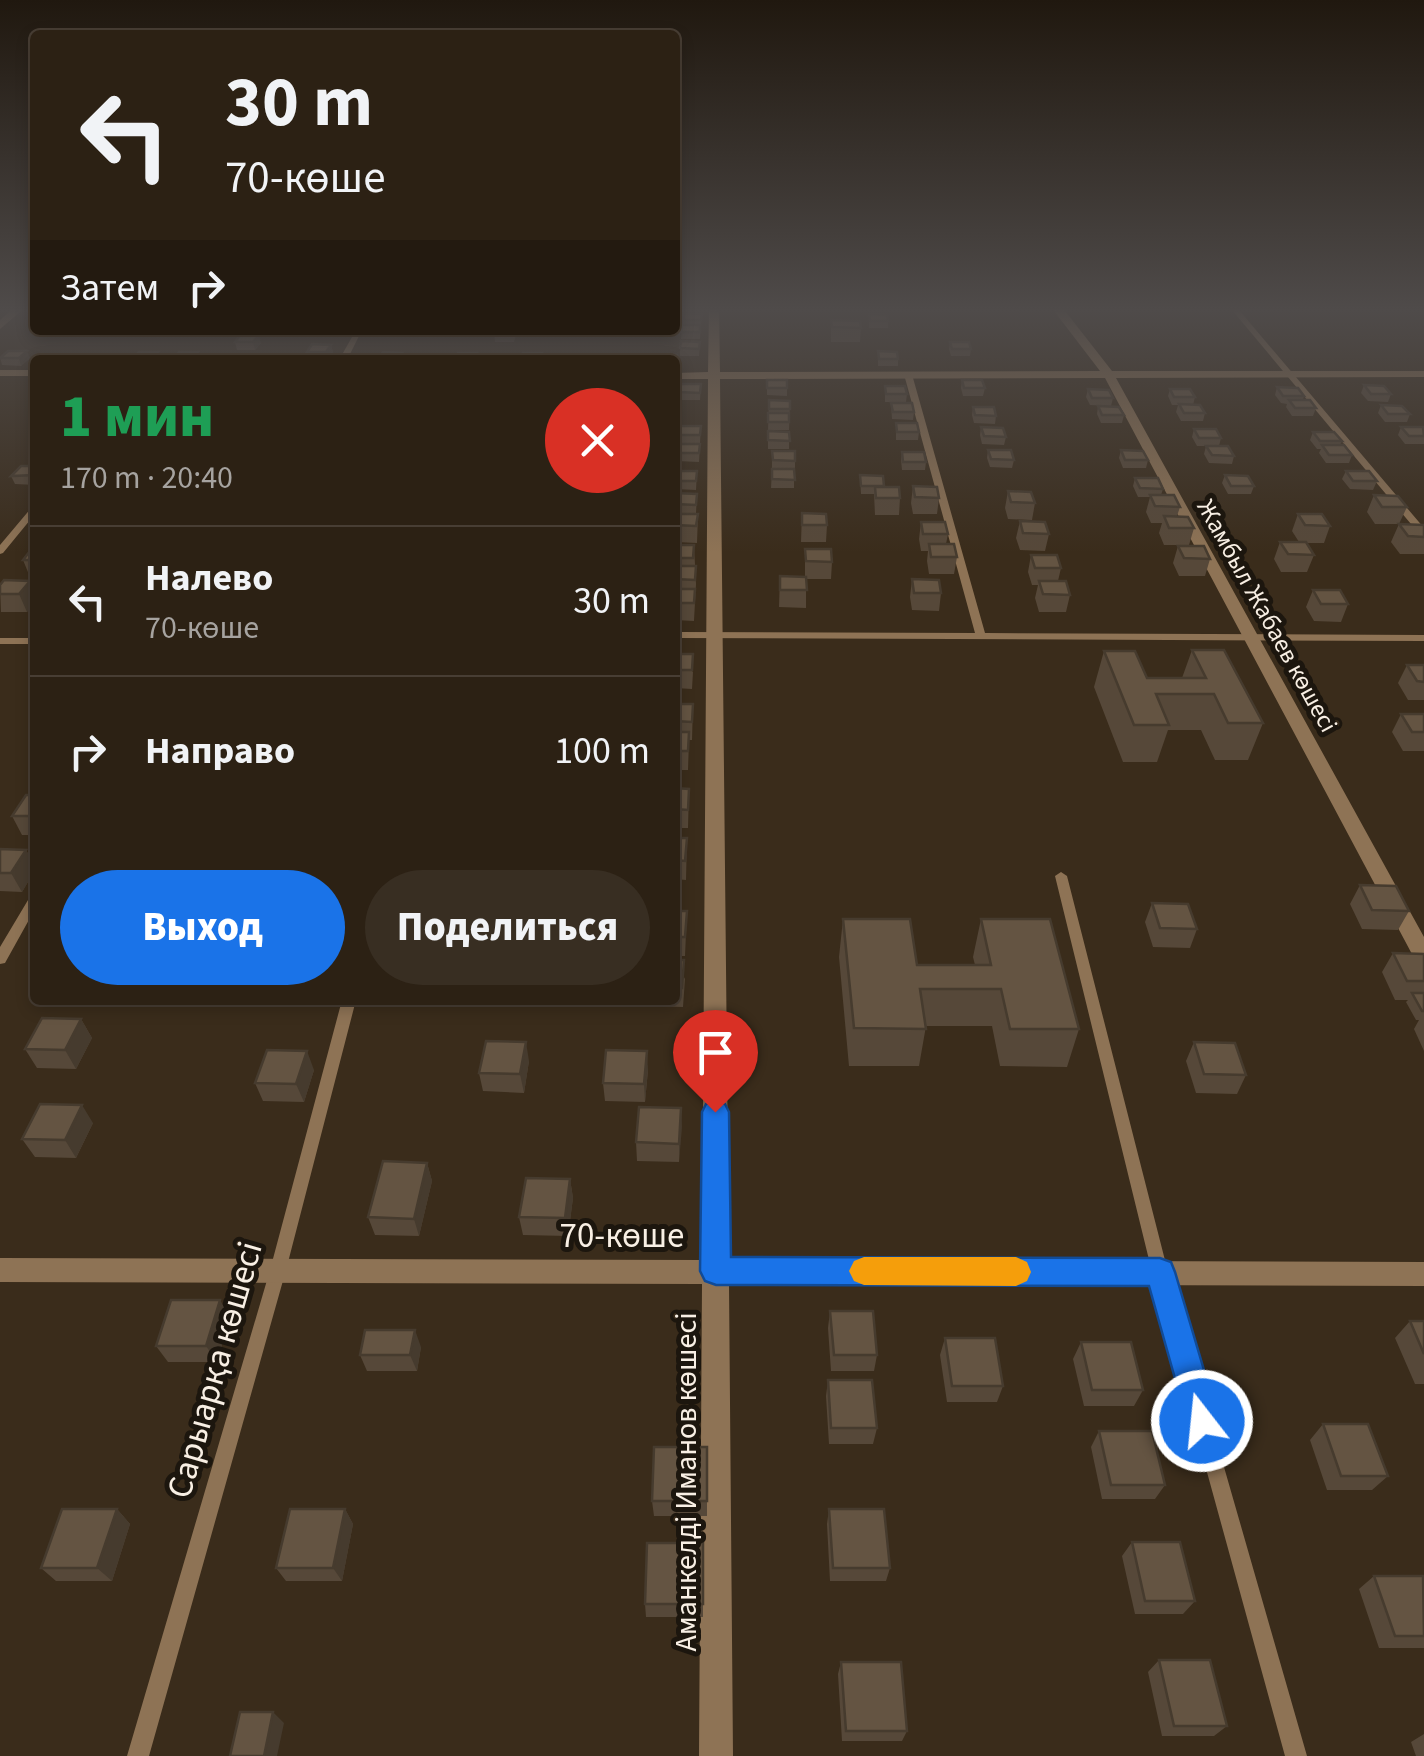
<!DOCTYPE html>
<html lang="ru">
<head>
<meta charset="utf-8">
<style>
	body { margin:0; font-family:"Source Sans 3",sans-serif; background:#382e22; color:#f1f3f6; height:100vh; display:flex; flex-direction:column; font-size:38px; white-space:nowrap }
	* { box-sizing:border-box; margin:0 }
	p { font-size:32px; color:#a6a3a0 }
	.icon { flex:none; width:55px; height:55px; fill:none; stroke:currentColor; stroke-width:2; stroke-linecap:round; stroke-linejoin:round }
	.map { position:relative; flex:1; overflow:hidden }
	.details { position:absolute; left:30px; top:355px; width:650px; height:650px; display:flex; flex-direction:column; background:#2c2114; border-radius:10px; box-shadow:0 5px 15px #0003,0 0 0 2px #483e34 }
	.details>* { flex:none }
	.guide { position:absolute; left:30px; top:30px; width:650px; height:305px; border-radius:10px; box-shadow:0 5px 15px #0003,0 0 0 2px #483e34; background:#2c2114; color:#f1f3f6; overflow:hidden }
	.pin { position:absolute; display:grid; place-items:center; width:85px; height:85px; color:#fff; margin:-102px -42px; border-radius:50% 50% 50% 0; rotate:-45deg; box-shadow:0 0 10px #0007 }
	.pin .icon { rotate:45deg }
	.me { position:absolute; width:110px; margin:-55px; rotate:344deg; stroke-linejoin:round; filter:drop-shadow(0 0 8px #0008) }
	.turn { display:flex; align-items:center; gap:35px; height:210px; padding:0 30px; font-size:45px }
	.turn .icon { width:130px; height:130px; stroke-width:2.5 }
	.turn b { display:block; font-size:70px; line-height:85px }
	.then { display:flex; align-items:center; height:95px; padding:0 30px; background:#0003; gap:20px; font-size:38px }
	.round { display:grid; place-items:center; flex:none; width:105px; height:105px; border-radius:52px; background:#382e22 }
	.overview { display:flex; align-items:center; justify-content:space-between; height:170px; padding:0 30px }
	h1 { font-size:60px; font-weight:800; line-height:75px; color:#1e9e55 }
	.primary-button { display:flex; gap:20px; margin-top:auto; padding:20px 30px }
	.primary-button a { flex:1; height:115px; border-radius:60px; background:#1a73e8; color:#fff; font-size:40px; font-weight:800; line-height:115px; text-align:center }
	.primary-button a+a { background:#382e22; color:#f1f3f6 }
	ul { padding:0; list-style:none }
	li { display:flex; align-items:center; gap:30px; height:150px; padding:0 30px; border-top:2px solid #483e34 }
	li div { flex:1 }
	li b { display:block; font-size:38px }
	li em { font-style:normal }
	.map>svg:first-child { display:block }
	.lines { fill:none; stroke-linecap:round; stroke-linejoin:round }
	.lane { fill:#8e7355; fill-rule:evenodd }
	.street { fill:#8e7355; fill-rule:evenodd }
	.wall { fill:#564839 }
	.shaded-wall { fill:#463b2e }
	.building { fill:#645442; stroke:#463b2e; stroke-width:2.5 }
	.route { fill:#1a73e8; stroke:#114b97; stroke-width:2.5 }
	.slow { fill:#f59e0b }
	.labels { text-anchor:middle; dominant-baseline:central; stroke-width:10; stroke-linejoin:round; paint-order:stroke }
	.far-street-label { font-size:25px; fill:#f8efe4; stroke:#1c160e }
	.street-label { font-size:30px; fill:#f8efe4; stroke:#1c160e }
	.near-street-label { font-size:35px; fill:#f8efe4; stroke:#1c160e }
</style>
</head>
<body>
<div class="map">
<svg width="1424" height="1756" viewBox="0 0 1424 1756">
	<rect width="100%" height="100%" fill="#3a2c1b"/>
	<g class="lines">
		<!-- lane -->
		<path class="lane" d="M675,307H1424V310H1239L1424,528V537L1421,536L1232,310L675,309Z
			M356,330H362L347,360H339Z
			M909,376L913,378L985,633L1424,635V641L675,638V632L975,633L905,378Z
			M35,506V514L3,553L0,554V545L32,507Z
			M0,638H35V644H0Z
			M1061,872L1067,876L1168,1272L1307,1756H1285L1152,1272L1055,876Z
			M35,894V909L5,963L0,964V947L31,895Z
			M342,1000H356L286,1270L149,1756H127L270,1270Z"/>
		<!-- street -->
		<path class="street" d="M15,307H26L0,329V320Z
			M709,307H719L720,372L1100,371L1051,307H1062L1112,371H1424V377L1116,378L1424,937V964L1416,962L1413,956L1105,378L720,379L729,1260L1424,1262V1286L729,1284L733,1756H699L702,1284L0,1282V1258L702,1260L708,379H675V373L708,372Z
			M0,370H35V376H0Z"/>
	</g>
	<!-- wall -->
	<path class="wall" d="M684,313L702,314L700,339H681Z
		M869,314L888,321V328H869Z
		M831,320L861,328L860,342H831Z
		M494,334L516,335L514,342H495Z
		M235,342L261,343L255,350H237Z
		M700,342L699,356H680V348Z
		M950,342L971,349L970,356H951L949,349Z
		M331,345L333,352L328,359H309L307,352Z
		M878,351L898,359V366H878Z
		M0,357L30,358L21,366L2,365Z
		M767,380H787V396L767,395Z
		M962,380L985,388L983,396H963L961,388Z
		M701,384L700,400H680V392Z
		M1364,385L1391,394L1388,402L1368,401L1361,393Z
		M885,386L907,394L906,402H885Z
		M1277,387L1304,396L1303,400L1316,408L1313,416H1292L1286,407L1287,404L1281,403L1275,395Z
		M1088,389L1113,398L1111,406L1090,405L1086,397Z
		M1170,389L1195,397L1193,405L1205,413L1203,421H1181L1176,412L1178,405H1172L1168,396Z
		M769,400L790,401L789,430H768Z
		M891,403L914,412L913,420L892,419Z
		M1381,405L1410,414L1407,422H1385L1378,413Z
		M1098,406L1124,415L1122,423H1101L1097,414Z
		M973,407L996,416L995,424L974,423L972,415Z
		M896,423L919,432L918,440H896Z
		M701,426L700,443H679L678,435Z
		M981,427L1006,437L1004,445L982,444L980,435Z
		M1401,427L1424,429V444H1405L1398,435Z
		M1194,429L1221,438L1219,446L1234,456L1232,464L1209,463L1204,454L1206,446H1197L1192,437Z
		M768,431L789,432V449H768Z
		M1313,432L1342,441L1340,445L1352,455L1349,463H1326L1319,453L1321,449H1317L1310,440Z
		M700,444L699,462L677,461V453Z
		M988,450L1014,460L1012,468L990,467L987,458Z
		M1121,450L1148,460L1146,468H1123L1119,458Z
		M772,451H795V469H772Z
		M902,452L926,462L925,470H902L901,460Z
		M35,466V485L15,484L11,476Z
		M772,469H794V488H771Z
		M675,471H697L696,490L675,489Z
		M1346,471L1377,481L1373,490L1350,489L1342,479Z
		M860,475L884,487L900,498L899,515H875L874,494H861Z
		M1225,475L1254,486L1251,494H1228L1222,483Z
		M1135,478L1163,489L1161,495L1180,507L1177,516L1194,528L1189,545H1164L1159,533L1162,523H1151L1146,512L1150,497H1138L1133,486Z
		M913,486L939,498L937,514H913L911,503Z
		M1008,491L1035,503L1032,520L1008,519L1005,508Z
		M675,493L697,494L696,513H675Z
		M1374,495L1407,507L1399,524H1375L1367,512Z
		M802,513L827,525L826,542H801Z
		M675,514H698L697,543L675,542Z
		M1298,514L1330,526L1324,543H1306L1314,555L1307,572H1281L1274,559L1280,542H1299L1292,531Z
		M1020,521L1049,534L1045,551L1020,550L1016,538Z
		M921,522L948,534L946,544L957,557L954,574H929L927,561L928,551H921L919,539Z
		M1399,524L1424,525V554H1400L1391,542Z
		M675,545H694L696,584L694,621L675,620Z
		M1178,546L1210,559L1205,576H1179L1173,563Z
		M35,547V577H30L23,560Z
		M805,549L832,562L831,579H806V608L779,607L780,576L805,577Z
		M1031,555L1061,568L1058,581L1070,595L1066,612H1039L1035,598L1038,585H1032L1028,572Z
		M912,579L941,593L939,611L912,610L910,597Z
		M30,581L35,591V602L27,612H1L0,585Z
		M1313,590L1348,604L1341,622L1314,621L1306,607Z
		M1192,650L1263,723L1248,760H1215L1201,730H1168L1157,762H1123L1094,687L1104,651L1147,678H1182Z
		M675,654L693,672L692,689L675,688Z
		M1407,665H1424V700H1408L1398,683Z
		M675,704H693L692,740H689L688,770H675Z
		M1401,714H1424V751H1403L1392,732Z
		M675,788L689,789L688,828H675Z
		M35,795V835H22L12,816Z
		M675,838H687L686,880L675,879Z
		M0,849L26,850L35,866V870L22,892L0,891Z
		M1360,885L1409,911L1398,930L1362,929L1350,904Z
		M1152,903L1197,929L1190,948L1153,947L1145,922Z
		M675,911H687L685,956H675Z
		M843,919L917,965H975L973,957L981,919L1079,1029L1067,1067L1000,1066L992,1026H926L919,1066H849L839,957Z
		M1393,953L1424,954V1051L1414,1029L1419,1020H1416L1406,1002L1408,1000H1395L1382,972Z
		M675,960L685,979L683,1007L645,1006V1000H675Z
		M67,1000H109L106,1005L69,1004Z
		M290,1000H331L329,1006L291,1005Z
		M81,1019L92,1038L76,1069L37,1068L25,1049Z
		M1194,1042L1246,1075L1237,1094L1196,1093L1186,1061Z
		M529,1061L524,1093L483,1091L479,1073Z
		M314,1070L304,1102L263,1101L255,1083Z
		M648,1070L645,1102L605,1101L603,1083Z
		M681,1108L679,1162L637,1161L636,1142Z
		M93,1123L76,1158L35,1157L22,1139Z
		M427,1163L432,1181L419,1236L375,1235L368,1217Z
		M570,1179L573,1198L568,1236L523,1235L519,1217Z
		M830,1311L877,1355L874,1371H831L828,1328Z
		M230,1317L217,1362H168L156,1346Z
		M1410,1321H1424V1384H1415L1395,1338Z
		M945,1338L1003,1386L997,1402H947L940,1355Z
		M1081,1342L1143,1390L1134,1406H1084L1073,1359Z
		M421,1347L417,1371H367L360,1355Z
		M828,1380L877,1428L873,1444H829L826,1396Z
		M1323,1424L1388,1476L1372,1490H1327L1310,1440Z
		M1099,1431L1165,1485L1155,1499H1102L1091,1447Z
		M707,1447V1516H654L652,1501Z
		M117,1509L130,1524L112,1581H56L41,1568Z
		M345,1509L353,1524L342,1581H286L276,1568Z
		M829,1509L890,1568L886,1581H830L827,1524Z
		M1132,1542L1195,1601L1183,1614H1135L1122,1556Z
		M703,1543V1617H646L645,1604Z
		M1374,1576L1424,1577V1648H1379L1359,1589Z
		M1159,1660L1227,1726L1214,1736H1162L1148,1672Z
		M841,1662L907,1731L902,1741H842L838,1674Z
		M1424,1734V1756H1416L1411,1742Z"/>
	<!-- shaded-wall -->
	<path class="shaded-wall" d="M259,335L261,343L255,350L253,342Z
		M331,345L333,352L328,359L326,352Z
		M27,351L30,358L21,366L19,358Z
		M30,581L35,591V602L27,612L19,594Z
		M26,850L35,866V870L22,892L11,873Z
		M81,1019L92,1038L76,1069L65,1050Z
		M526,1042L529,1061L524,1093L520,1074Z
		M307,1051L314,1070L304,1102L296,1084Z
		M647,1051L648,1070L645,1102L644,1084Z
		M82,1105L93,1123L76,1158L65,1140Z
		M681,1108L682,1127L679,1162V1144Z
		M427,1163L432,1181L419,1236L414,1219Z
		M570,1179L573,1198L568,1236L565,1218Z
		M220,1300L230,1317L217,1362L206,1346Z
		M415,1330L421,1347L417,1371L410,1355Z
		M117,1509L130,1524L112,1581L97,1568Z
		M345,1509L353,1524L342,1581L333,1568Z
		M273,1712L284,1723L277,1756H264Z"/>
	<!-- building -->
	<path class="building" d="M684,313L702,314L701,320H683Z
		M869,314L887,315L888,321H870Z
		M831,320L860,321L861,328L832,327Z
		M682,325H700V332H681Z
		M496,330H514L513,334H494Z
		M240,335H259L253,342H235Z
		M681,341L700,342L699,349L680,348Z
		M950,342H969L971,349H952Z
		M312,344L331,345L326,352H307Z
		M8,351H27L19,358H0Z
		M878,351L897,352L898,359H879Z
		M139,352H158L151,359H132Z
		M179,352H198L192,360H172Z
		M383,352L402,353L398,360H378Z
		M458,353H477L474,360H455Z
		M523,353H542L540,360H521Z
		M658,355H677L676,362L675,360H657Z
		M767,380H787V388H767Z
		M962,380H982L985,388H964Z
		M681,384H701L700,393L680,392Z
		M1364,385L1384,386L1391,394H1371Z
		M885,386H905L907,394H886Z
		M1277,387L1298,388L1304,396H1283Z
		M1088,389L1109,390L1113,398H1092Z
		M1170,389H1190L1195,397H1174Z
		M769,400L790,401V409H769Z
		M1289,400H1310L1316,408H1295Z
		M891,403H912L914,412H893Z
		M1179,404L1200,405L1205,413H1184Z
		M1381,405L1402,406L1410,414H1388Z
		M1098,406L1119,407L1124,415H1102Z
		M973,407H994L996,416L975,415Z
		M768,413H789V422H768Z
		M896,423H917L919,432H897Z
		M680,426H701L700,435H678Z
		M981,427L1003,428L1006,437L984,436Z
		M1401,427H1423L1424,436H1409Z
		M1194,429H1216L1221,438H1199Z
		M768,431L789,432L790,441L768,440Z
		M1313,432H1334L1342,441H1320Z
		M678,444H700L699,453H677Z
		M1322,445H1344L1352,455H1329Z
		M1206,446H1228L1234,456L1212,455Z
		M988,450H1011L1014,460L991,459Z
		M1121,450L1143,451L1148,460H1125Z
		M772,451H795V461L773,460Z
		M902,452H924L926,462H903Z
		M21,466H35V475L11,476Z
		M772,469H794L795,480L772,479Z
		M675,471H697L696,481H675Z
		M1346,471H1369L1377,481H1353Z
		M860,475L883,476L884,486H861Z
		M1225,475L1248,476L1254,486H1231Z
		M1135,478H1158L1163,489L1140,488Z
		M913,486L937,487L939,498L915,497Z
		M875,487H899L900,498H876Z
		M1008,491L1031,492L1035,503L1011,502Z
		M675,493L697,494L696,505L675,504Z
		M1150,495H1174L1180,507L1155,506Z
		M1374,495L1398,496L1407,507H1382Z
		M802,513L826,514L827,525H802Z
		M675,514H698L696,526L675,525Z
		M1298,514H1322L1330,526L1305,525Z
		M1164,516L1188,517L1194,528H1169Z
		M1020,521L1045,522L1049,534L1023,533Z
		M921,522H945L948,534H923Z
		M1399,524L1424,525V537L1408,536Z
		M1280,542H1306L1314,555L1288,554Z
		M929,544H954L957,557H931Z
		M675,545H694L693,558H675Z
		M1178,546H1204L1210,559L1184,558Z
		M33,547H35V560H23Z
		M805,549H831L832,562L806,561Z
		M1031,555H1057L1061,568H1035Z
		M675,566H696L695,580L675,579Z
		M780,576L806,577L807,590H780Z
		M912,579L939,580L941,593H914Z
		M4,580L30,581L19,594H0V585Z
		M1039,581H1066L1070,595L1043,594Z
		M675,589H695L694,603H675Z
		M1313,590H1340L1348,604H1321Z
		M1192,650H1224L1263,723H1228L1214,694H1156L1169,725H1134L1104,651H1135L1147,678H1206Z
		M675,654H693L692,670H675Z
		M1407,665H1424V682L1417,681Z
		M675,704H693L692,722L675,721Z
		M1401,714H1424V732H1412Z
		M675,732H689L688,751H675Z
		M675,788L689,789L688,810L675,809Z
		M26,795H35V816H12Z
		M675,838H687L685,861L675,860Z
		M0,849L26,850L11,873H0Z
		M1360,885L1396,886L1409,911L1372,910Z
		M1152,903L1188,904L1197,929L1160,928Z
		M675,911H687L685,937H675Z
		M843,919H910L917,965H991L981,919H1050L1079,1029H1010L1001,989H920L926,1029L854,1028Z
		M1393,953L1424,954V981H1407Z
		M675,960H684L682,988H675Z
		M1412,993H1424V1011H1422Z
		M42,1018L81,1019L65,1050L25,1049Z
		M486,1041L526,1042L520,1074L479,1073Z
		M1194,1042L1235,1043L1246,1075L1204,1074Z
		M267,1050L307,1051L296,1084L255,1083Z
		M606,1050L647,1051L644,1084L603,1083Z
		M40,1104L82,1105L65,1140L22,1139Z
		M639,1107L681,1108L679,1144L636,1142Z
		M383,1161L427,1163L414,1219L368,1217Z
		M526,1178L570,1179L565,1218L519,1217Z
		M171,1300H220L206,1346H156Z
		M830,1311H873L877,1355H834Z
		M1410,1321H1424V1354Z
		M365,1330H415L410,1355H360Z
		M945,1338H995L1003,1386H952Z
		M1081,1342H1131L1143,1390H1092Z
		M828,1380H872L877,1428H831Z
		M1323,1424H1368L1388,1476H1341Z
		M1099,1431H1152L1165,1485H1111Z
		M654,1447H707V1501H652Z
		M62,1509H117L97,1568H41Z
		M290,1509H345L333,1568H276Z
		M829,1509H884L890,1568H833Z
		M1132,1542H1180L1195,1601H1145Z
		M647,1543H703V1604H645Z
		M1374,1576H1423L1424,1636H1395Z
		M1159,1660H1210L1227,1726H1174Z
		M841,1662H901L907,1731H846Z
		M240,1712H273L264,1756H230Z"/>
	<!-- sky -->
	<linearGradient id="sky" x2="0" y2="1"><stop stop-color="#20180f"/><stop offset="0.56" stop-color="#4f4b4a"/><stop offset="1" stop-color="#4f4b4a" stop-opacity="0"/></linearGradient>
	<rect width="1424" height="553" fill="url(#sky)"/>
	<!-- route -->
	<path class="route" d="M715,1101L725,1104L729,1112L731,1257L1160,1258L1171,1262L1175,1272L1219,1421L1214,1432L1202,1437L1190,1432L1149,1286L716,1285L705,1281L700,1271L702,1112L706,1104Z"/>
	<!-- slow -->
	<path class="slow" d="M864,1257H1016L1027,1262L1031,1272L1027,1281L1016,1286L864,1285L854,1281L849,1271L854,1261Z"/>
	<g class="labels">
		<!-- far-street labels -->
		<g class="far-street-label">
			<text transform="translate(1267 616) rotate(61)">Жамбыл Жабаев көшесі</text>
		</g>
		<!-- street labels -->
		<g class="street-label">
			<text transform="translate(686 1482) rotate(-90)">Аманкелді Иманов көшесі</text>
		</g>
		<!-- near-street labels -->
		<g class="near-street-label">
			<text x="622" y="1236">70-көше</text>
			<text transform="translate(215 1370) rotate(-74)">Сарыарқа көшесі</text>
		</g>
	</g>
</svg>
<div class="pin" style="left:715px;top:1112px;background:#d93025"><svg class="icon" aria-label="arrive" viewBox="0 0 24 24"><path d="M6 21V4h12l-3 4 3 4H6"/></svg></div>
<svg class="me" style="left:1202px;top:1421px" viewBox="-20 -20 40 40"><circle r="17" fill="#1a73e8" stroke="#fff" stroke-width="3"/><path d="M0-11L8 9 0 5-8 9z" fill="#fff"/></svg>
<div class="guide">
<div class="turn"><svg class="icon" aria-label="left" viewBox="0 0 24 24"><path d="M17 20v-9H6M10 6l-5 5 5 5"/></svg><div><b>30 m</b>70-көше</div></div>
<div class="then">Затем<svg class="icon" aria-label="right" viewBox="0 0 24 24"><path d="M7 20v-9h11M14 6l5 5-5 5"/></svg></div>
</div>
<section class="details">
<div class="overview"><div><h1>1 мин</h1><p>170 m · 20:40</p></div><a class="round" style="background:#d93025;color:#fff"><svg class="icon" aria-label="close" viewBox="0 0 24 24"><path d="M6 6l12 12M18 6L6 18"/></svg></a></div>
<ul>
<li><svg class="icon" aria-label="left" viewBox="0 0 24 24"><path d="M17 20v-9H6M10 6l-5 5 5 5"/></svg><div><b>Налево</b><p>70-көше</p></div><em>30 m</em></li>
<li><svg class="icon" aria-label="right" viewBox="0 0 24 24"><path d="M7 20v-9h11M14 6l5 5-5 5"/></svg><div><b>Направо</b></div><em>100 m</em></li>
</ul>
<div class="primary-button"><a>Выход</a><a>Поделиться</a></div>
</section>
</div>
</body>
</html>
